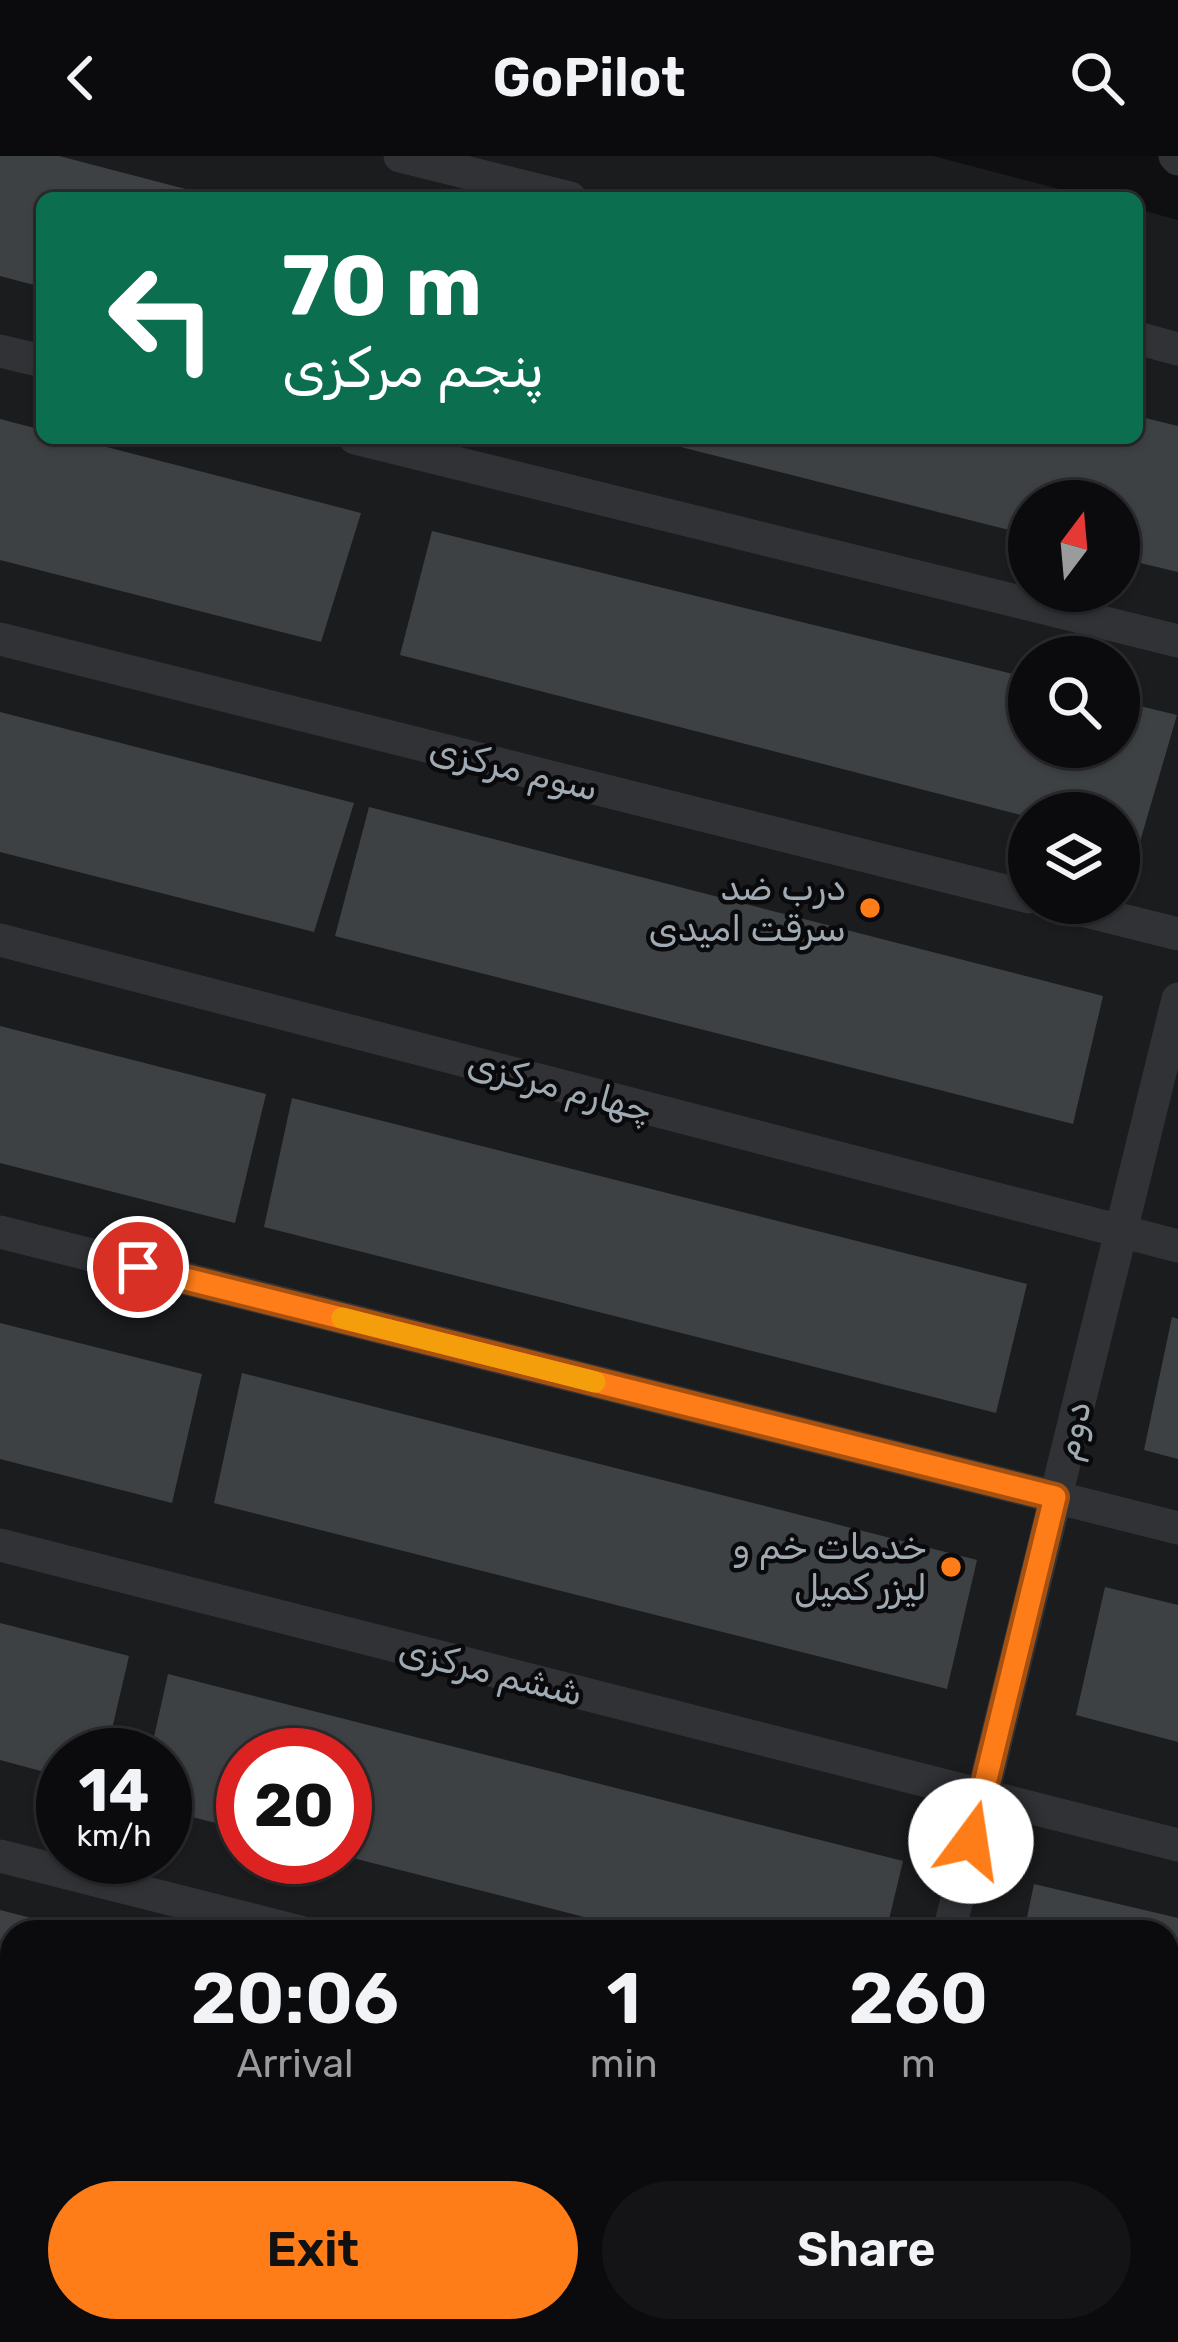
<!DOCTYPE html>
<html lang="en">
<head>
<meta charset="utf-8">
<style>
	body { margin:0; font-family:Rubik,Cairo,sans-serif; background:#141416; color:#f1f3f6; height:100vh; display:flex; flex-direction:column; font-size:45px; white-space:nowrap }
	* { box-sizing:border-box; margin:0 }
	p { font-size:39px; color:#9a9b9d }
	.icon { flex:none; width:66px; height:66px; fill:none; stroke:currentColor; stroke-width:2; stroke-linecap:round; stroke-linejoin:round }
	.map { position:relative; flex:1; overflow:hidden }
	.side { position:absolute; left:0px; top:1764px; width:1179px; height:423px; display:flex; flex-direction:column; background:#0b0b0d; border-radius:36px 36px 0 0; box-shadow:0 3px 9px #0004,0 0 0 3px #2b2b2e }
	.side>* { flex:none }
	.banner { position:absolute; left:36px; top:36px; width:1107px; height:252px; border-radius:18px; box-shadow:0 3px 9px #0004,0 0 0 3px #2b2b2e; background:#0b6e4f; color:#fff; overflow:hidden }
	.needle { width:78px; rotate:16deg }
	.buttons { position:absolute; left:1008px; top:324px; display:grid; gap:24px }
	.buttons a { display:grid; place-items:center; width:132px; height:132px; border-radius:50%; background:#0b0b0d; box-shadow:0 3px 9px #0004,0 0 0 3px #2b2b2e; font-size:60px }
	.speed { position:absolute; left:36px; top:1572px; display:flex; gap:24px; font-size:60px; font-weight:700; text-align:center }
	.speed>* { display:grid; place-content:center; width:156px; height:156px; border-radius:50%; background:#0b0b0d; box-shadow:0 3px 9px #0004,0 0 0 3px #2b2b2e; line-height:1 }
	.speed small { font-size:30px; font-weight:400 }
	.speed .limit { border:18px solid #d22; background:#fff; color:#111 }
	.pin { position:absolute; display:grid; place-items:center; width:102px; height:102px; color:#fff; margin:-51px; border:6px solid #fff; border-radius:50%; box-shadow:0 3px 12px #0007 }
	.me { position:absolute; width:132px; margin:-66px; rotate:14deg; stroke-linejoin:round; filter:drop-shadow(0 0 9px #0008) }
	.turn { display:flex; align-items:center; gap:42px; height:252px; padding:0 48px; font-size:54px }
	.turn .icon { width:156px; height:156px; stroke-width:2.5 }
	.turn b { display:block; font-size:84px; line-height:102px }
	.eta { display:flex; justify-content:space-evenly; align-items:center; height:204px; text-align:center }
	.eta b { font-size:72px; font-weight:600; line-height:84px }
	.primary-button { display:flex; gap:24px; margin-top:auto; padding:24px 48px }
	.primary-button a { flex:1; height:138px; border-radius:72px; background:#ff7d19; color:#111; font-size:48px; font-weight:600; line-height:138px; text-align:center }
	.primary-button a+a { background:#141416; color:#f1f3f6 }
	header { display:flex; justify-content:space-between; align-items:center; height:156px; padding:0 48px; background:#0b0b0d; font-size:54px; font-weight:600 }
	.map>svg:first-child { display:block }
	.built { fill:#1b1c1e; fill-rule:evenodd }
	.building { fill:#3e4144 }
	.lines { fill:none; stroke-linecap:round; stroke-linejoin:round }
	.minor { stroke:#303236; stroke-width:33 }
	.route-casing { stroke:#a65110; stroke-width:30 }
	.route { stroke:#ff7d19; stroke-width:21 }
	.slow { stroke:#f59e0b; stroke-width:21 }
	.poi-dot { fill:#ff7d19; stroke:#0a0a0c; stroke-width:4.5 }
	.labels { text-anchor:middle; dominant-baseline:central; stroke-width:9; stroke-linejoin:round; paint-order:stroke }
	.street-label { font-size:36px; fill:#9faab3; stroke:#0a0a0c }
	.poi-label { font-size:36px; fill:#9faab3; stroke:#0a0a0c; text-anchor:end }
</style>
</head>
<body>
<header><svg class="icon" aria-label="back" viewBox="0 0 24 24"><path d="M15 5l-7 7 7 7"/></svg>GoPilot<svg class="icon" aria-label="search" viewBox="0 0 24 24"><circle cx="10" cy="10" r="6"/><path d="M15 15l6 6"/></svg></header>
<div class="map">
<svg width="1178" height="2186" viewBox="0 0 1178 2186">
	<rect width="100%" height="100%" fill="#0f0f11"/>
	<!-- built -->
	<path class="built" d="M0,0H933L1094,42H42V282H1137V53L1178,64V2186H0ZM1029,345H1119V435H1029ZM1029,501H1119V591H1029ZM1029,657H1119V747H1029ZM63,1599H165V1701H63ZM243,1599H345V1701H243ZM12,1776H1167V2175H12Z"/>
	<!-- building -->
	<path class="building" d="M0,0H59L220,42H42V131L0,120Z
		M1137,260L1178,270V416L1119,402V345H1029V379L653,284L1137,282Z
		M0,263L42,274V282H72L361,357L321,486L0,404Z
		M432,375L1029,522V591H1119V545L1177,559L1139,689L1119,684V657H1029V661L400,499Z
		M0,556L354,647L314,776L0,696Z
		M369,651L1103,840L1073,968L335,780Z
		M0,870L266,938L235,1067L0,1007Z
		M292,942L1027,1128L996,1257L264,1071Z
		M1172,1161L1178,1163V1303L1144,1294Z
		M0,1167L202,1218L172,1347L0,1303Z
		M242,1217L977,1404L947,1533L214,1347Z
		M1105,1431L1178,1449V1586L1076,1559Z
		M0,1467L129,1500L106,1599H63V1621L0,1604Z
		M168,1518L903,1705L886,1776H643L345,1700V1599H243V1674L165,1654V1599H150Z
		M1034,1728L1178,1762V1904L1167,1902V1776H1024Z
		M0,1754L66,1771L65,1776H12V1902L0,1899Z
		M0,2001L12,2004L2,2054H0Z
		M1167,2040L1178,2043V2186H1129L1090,2177L1167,2175Z
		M239,2175H723L759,2184L274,2186Z"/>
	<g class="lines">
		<!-- minor -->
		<path class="minor" d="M400,0L570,42
			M1175,0L1178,3
			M1137,182L1178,193
			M0,195L42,205
			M355,282L1178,485
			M0,483L1029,741
			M1054,747L1178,778
			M0,784L1178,1090
			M0,1076L1178,1372
			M0,1389L1178,1689
			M0,1700L300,1776
			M949,1776L1178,843
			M0,1950L12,1953
			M1167,1997L1178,2000
			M0,2166L12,2169
			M35,2175L79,2186
			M879,2175L922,2186
			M848,2186L851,2175"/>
	</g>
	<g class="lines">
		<defs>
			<path id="route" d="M138,1111L1055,1341L971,1685"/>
		</defs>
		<!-- route casing -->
		<use href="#route" class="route-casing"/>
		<!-- route -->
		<use href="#route" class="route"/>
		<!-- slow -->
		<path class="slow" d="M342,1162L595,1226"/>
	</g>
	<!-- markers -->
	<g class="poi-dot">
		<circle cx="870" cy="752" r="12"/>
		<circle cx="951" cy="1411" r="12"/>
	</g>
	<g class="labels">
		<!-- street labels -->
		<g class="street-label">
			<text transform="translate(514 612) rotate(14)">سوم مرکزی</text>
			<text transform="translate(560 930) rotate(15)">چهارم مرکزی</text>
			<text transform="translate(1072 1274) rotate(-76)">دوم</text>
			<text transform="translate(491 1515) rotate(14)">ششم مرکزی</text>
		</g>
		<!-- poi labels -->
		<g class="poi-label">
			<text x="846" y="731">درب ضد<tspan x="846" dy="41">سرقت امیدی</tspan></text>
			<text x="927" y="1390">خدمات خم و<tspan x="927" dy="41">لیزر کمیل</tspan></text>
		</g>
	</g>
</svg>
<div class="buttons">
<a><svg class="needle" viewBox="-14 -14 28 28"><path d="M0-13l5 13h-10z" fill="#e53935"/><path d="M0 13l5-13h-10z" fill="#9a9b9d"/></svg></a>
<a><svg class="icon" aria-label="search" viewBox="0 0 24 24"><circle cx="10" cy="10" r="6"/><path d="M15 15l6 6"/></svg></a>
<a><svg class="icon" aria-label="layers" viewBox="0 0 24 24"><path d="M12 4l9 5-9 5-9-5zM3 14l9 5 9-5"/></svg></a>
</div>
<div class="speed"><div>14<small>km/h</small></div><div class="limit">20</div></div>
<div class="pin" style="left:138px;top:1111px;background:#d93025"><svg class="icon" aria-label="arrive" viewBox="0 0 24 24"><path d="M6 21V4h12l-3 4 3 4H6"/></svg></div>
<svg class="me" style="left:971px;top:1685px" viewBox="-20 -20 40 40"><circle r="19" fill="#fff"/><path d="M0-13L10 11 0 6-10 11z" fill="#ff7d19"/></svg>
<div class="banner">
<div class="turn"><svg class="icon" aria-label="left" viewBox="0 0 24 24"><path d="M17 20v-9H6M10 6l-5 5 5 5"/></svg><div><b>70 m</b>پنجم مرکزی</div></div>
</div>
<section class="side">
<div class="eta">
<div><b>20:06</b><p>Arrival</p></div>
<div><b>1</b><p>min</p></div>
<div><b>260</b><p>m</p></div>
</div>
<div class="primary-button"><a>Exit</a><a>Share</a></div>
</section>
</div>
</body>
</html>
